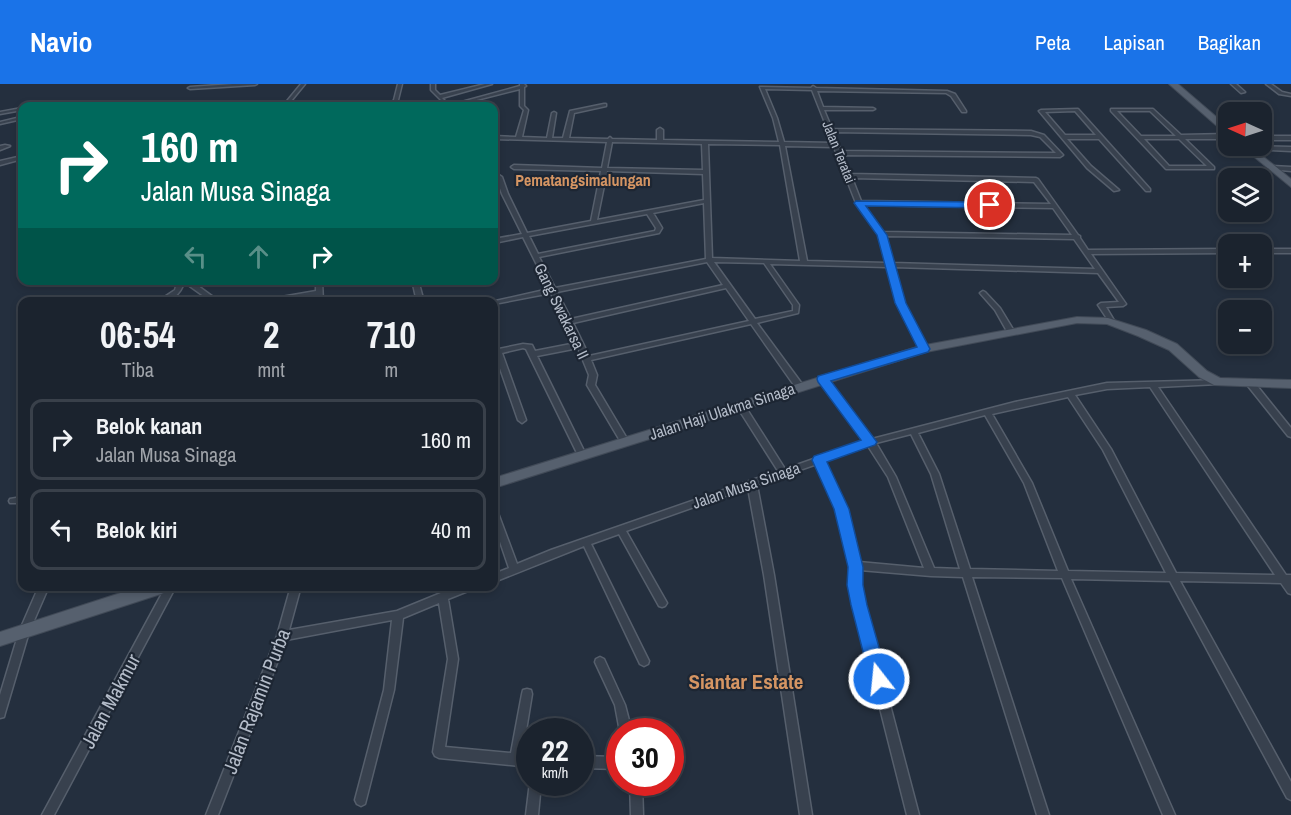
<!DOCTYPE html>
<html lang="id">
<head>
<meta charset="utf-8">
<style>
	body { margin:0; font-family:"Archivo Narrow",sans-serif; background:#282f3a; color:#f1f3f6; height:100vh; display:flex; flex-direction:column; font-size:22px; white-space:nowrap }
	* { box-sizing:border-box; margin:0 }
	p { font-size:20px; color:#a0a4aa }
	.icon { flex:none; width:33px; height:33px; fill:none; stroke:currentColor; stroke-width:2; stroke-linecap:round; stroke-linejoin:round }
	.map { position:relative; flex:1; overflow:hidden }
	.details { position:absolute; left:18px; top:213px; width:480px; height:294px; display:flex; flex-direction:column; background:#1b232e; border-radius:12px; box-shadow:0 3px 9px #0003,0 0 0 2px #39404a }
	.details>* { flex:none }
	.banner { position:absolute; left:18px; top:18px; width:480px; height:183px; border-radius:12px; box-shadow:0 3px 9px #0003,0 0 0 2px #39404a; background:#00695c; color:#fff; overflow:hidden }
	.needle { width:39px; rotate:273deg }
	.fabs { position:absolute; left:1218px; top:18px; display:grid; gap:12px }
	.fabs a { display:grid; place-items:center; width:54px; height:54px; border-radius:12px; background:#1b232e; box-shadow:0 3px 9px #0003,0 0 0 2px #39404a; font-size:30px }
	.speed { position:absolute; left:516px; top:634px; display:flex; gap:12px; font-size:30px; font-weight:700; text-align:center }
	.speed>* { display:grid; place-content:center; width:78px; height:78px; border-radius:50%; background:#1b232e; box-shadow:0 3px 9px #0003,0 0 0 2px #39404a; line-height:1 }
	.speed small { font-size:15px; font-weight:400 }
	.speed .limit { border:9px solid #d22; background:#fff; color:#111 }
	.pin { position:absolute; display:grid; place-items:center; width:51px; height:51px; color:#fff; margin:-26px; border:3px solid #fff; border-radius:50%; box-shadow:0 2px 6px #0007 }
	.me { position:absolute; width:66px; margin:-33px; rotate:344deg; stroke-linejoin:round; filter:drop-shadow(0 0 4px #0008) }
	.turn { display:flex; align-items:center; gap:21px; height:126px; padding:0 24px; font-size:27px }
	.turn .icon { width:78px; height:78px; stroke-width:2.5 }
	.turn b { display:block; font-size:42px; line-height:51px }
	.lanes { display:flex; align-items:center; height:57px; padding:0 24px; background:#0003; justify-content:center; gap:30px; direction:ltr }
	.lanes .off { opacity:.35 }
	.eta { display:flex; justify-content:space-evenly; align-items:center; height:102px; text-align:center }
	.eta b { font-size:36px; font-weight:800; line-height:42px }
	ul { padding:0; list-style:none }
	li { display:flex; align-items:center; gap:18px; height:81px; margin:0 12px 9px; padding:0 12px; border:3px solid #39404a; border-radius:12px }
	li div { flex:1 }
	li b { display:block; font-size:22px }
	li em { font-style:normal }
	header { display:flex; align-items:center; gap:36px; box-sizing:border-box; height:84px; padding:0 30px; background:#1a73e8; color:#fff }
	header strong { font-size:28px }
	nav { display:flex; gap:33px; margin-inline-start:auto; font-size:21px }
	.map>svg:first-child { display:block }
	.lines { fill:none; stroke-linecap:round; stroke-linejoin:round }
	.street-casing { stroke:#565f6c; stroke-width:3 }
	.primary-casing { stroke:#414a57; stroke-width:2 }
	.street { fill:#38414e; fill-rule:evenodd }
	.primary { fill:#56606e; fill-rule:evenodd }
	.route { fill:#1a73e8; stroke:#114b97; stroke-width:1.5 }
	.labels { text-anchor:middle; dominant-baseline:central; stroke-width:4.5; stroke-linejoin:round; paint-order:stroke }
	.far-street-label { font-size:14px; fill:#b4bcc9; stroke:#1d2633 }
	.far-quarter-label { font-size:16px; font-weight:bold; fill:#d59563; stroke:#1d2633 }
	.street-label { font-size:16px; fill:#b4bcc9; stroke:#1d2633 }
	.near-street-label { font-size:20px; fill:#b4bcc9; stroke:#1d2633 }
	.near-neighbourhood-label { font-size:21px; font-weight:bold; fill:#d59563; stroke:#1d2633 }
</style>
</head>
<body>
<header>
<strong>Navio</strong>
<nav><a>Peta</a><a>Lapisan</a><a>Bagikan</a></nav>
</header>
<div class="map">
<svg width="1291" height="731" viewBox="0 0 1291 731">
	<rect width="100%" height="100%" fill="#242f3e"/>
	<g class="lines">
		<defs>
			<path id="street" d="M233,0H257L255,1L190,5L188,4L190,3Z
				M301,0H305L287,22H283Z
				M398,0H402L398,16L392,22H388L394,16Z
				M431,0H435V6L440,11L485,0H492L442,14L445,17L443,18L431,6Z
				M520,0H524L526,2L524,3V22L528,26L522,53L547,54L552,29L554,28L556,29L552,54H563L570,27L604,20H606V22L574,29L569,54L608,55L610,53L612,55L657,56V46L660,44L663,46V56L779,58L773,34L760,3L811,4L813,2L816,4L947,7L955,10L966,27V28H962L951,12L946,9L817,7L823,23L873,24L875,25L873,26H824L832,45L1031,47L1044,51L1063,71L1060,73L842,71L850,90L1036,94L1038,95L1078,151L1080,152V154L1088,166L1228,165V169L1091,170L1126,220L1123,222L1106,223L1115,238L1112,240L1110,239L1098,221L1101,219L1119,218L1098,189L894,183L903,219L928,265L924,267L920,265L897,219L887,183L770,180L799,221L798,229L757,239L802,300L803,302L802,304H796L751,240L591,276L597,291L595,301L629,358L625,361L622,360L587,301L589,291L578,264L537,272L586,371L582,374L578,371L526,265L523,264L502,269L526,336L522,339L518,336L495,270H494V266L523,260L532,261L535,267L576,259L566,240L564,238V237L551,209L494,220V218H491L549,205L523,153L494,159V155L522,150L502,110L496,93L499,91L502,93L508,110L527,149L591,137L601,87L514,85L511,83L514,81L602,84L607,58L494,55V52L516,53L524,26L520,22V5L453,22H447L520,2ZM765,5L812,6L833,59L784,58L777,34ZM833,48L1031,51L1040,53L1056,69L841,67ZM612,58L702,60L703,86L607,84ZM708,60L780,61L800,177L712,174ZM785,62L834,63L856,119L879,151L886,179L807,177ZM607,87L703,90L704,116L597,136ZM852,94L1034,98L1051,120L861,117ZM704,119L706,175L555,204L539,173L659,149L662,144L653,129ZM863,121L1053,124L1072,151L883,148ZM647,130L656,144L655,147L538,170L529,152ZM885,152L1074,155L1095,185L893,179ZM707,178L723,201L571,235L557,208ZM714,178L764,179L793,221V227L755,235ZM726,204L749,237L589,272L573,239Z
				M1231,0H1236L1245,8L1241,9Z
				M1266,0H1271L1282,8L1291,10V12L1279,10Z
				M22,24V26L0,30V28Z
				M1078,25L1150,105V107H1146L1099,55H1067L1091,82L1119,106L1114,107L1087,84L1039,27L1041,26ZM1075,27L1096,51H1065L1045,28Z
				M1113,25H1153L1181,51L1228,50V55H1185L1214,83V85H1166L1111,27V25ZM1117,27H1150L1176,52H1141ZM1144,55H1179L1207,82H1169Z
				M21,33H22V35L0,40V38Z
				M1262,52H1291V56H1262Z
				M5,61L10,62L0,66V62Z
				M1248,62L1291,63V67L1246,65L1245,64Z
				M22,72V75L0,81V77Z
				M1272,82L1291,83V87L1270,85L1269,84Z
				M1262,165H1291V169H1262Z
				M178,196H190L220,218H212L184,198C181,211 170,218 157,218L175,206Z
				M316,196H322L323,218H317L316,211L273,218H253L316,207Z
				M412,196H418L424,218H417Z
				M983,207L985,208L1000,224L1014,247L1012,249H1008L995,226L980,209Z
				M820,293H826L872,355L1015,318L1107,299L1221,296L1222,298L1218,300L1158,303L1286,491H1291V510L1288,509L1281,499L1180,497L1291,698V716L1287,714L1170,497L1071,495L1175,731H1163L1062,494L972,493L1049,731H1037L963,493L931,492L860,486V501L869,541L919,731H907L859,541L850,501V482L838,425L817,380L757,401L774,491L812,731H800L764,491L748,404L626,447L667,519L665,522L662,523L659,522L619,450L591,460L649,577L648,580L644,582L640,580L584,462L494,498V490L509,484L494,440V426L497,427L498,429L517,480L551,466L778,387L736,321L737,319H743L785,385L865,357L820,297L819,295ZM1150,303L1275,491L1176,489L1111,365L1075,311L1107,305ZM1068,313L1103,366L1166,489L1068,487L1032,399L992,330ZM985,331L1024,399L1058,487L970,485L939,390L918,349ZM911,350L931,390L960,485L934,484L896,393L876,359ZM868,362L888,393L924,484L859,478L846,425L824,377Z
				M1251,297L1254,298L1291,344V353L1288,352L1248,302L1247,300Z
				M22,413V419H10L9,417L10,415Z
				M39,502H49L29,548L5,629L4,633L0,634V611L19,548Z
				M166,502H176L54,731H42Z
				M291,502H301L289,546L397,527L458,502H475L473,505L448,515L458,575L445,663L511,669L522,610L523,606L527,605L531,606L532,610L522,671H530V683L439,674L435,672L433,668L448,575L439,519L403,534L394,606L365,720L361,722L357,720L355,716L384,606L392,536L286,556L218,731H206L277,552Z
				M600,573L604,575L625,621L632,648H620L615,621L595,578L596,575Z
				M580,672L620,673V685L580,684Z
				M530,698L541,699L538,731H526Z
				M630,699H642L643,731H631Z"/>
			<path id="primary" d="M1169,0H1178L1228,43V49H1225Z
				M1241,62H1250L1291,95V103Z
				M1077,233L1108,234L1146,246L1177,260L1207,287L1220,294L1291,296V304L1214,301L1199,293L1169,266L1138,252L1107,240L1077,239L926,268L494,404V394L920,262Z
				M142,502H172L170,507L0,562V548Z"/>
		</defs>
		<!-- street casing -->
		<use href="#street" class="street-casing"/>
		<!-- primary casing -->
		<use href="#primary" class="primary-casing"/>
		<!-- street -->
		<use href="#street" class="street"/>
		<!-- primary -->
		<use href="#primary" class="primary"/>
	</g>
	<!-- route -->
	<path class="route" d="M856,117L990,118L995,121L990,124L866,122L887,151L906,219L930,265L928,268L831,297L877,358L875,361L827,378L849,425L863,483V501L867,521L888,595L885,601L879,603L873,601L870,595L851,521L847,501L848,483L834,425L812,376L814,372L861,356L818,298L817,295L818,292L917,263L895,219L877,151L854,119Z"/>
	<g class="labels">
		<!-- far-street labels -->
		<g class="far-street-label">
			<text transform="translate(839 68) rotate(68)">Jalan Teratai</text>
		</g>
		<!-- far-quarter labels -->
		<g class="far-quarter-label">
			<text x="583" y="96">Pematangsimalungan</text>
		</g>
		<!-- street labels -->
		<g class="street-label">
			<text transform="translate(562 227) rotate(64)">Gang Swakarsa II</text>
			<text transform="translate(722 327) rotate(-18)">Jalan Haji Ulakma Sinaga</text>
			<text transform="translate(746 401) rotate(-19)">Jalan Musa Sinaga</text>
		</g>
		<!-- near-street labels -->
		<g class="near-street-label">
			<text transform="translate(110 617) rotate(-62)">Jalan Makmur</text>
			<text transform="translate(256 617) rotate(-69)">Jalan Rajamin Purba</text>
		</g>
		<!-- near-neighbourhood labels -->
		<g class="near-neighbourhood-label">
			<text x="746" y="597">Siantar Estate</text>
		</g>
	</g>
</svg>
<div class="fabs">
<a><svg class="needle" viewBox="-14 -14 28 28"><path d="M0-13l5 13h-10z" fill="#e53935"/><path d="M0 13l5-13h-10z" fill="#a0a4aa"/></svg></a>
<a><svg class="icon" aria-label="layers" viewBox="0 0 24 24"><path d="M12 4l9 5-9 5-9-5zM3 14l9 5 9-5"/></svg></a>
<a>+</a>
<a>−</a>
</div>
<div class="speed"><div>22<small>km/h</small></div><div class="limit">30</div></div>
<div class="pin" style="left:990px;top:121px;background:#d93025"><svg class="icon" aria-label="arrive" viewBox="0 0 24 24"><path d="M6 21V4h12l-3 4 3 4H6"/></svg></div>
<svg class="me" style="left:879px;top:595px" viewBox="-20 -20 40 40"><circle r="17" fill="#1a73e8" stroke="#fff" stroke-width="3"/><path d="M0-11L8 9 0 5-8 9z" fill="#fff"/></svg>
<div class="banner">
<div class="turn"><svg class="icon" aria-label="right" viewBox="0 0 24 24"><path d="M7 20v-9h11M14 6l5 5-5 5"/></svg><div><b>160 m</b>Jalan Musa Sinaga</div></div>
<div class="lanes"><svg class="icon off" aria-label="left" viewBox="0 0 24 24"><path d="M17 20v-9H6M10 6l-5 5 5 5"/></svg><svg class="icon off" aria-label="ahead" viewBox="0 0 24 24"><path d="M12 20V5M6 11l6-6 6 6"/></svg><svg class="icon" aria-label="right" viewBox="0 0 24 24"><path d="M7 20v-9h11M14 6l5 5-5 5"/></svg></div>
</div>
<section class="details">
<div class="eta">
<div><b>06:54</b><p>Tiba</p></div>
<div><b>2</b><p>mnt</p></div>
<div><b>710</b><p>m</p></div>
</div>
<ul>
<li><svg class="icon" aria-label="right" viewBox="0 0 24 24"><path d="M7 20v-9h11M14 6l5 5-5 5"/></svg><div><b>Belok kanan</b><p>Jalan Musa Sinaga</p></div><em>160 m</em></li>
<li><svg class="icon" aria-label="left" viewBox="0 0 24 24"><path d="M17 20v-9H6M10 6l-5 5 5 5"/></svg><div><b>Belok kiri</b></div><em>40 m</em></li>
</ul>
</section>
</div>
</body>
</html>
